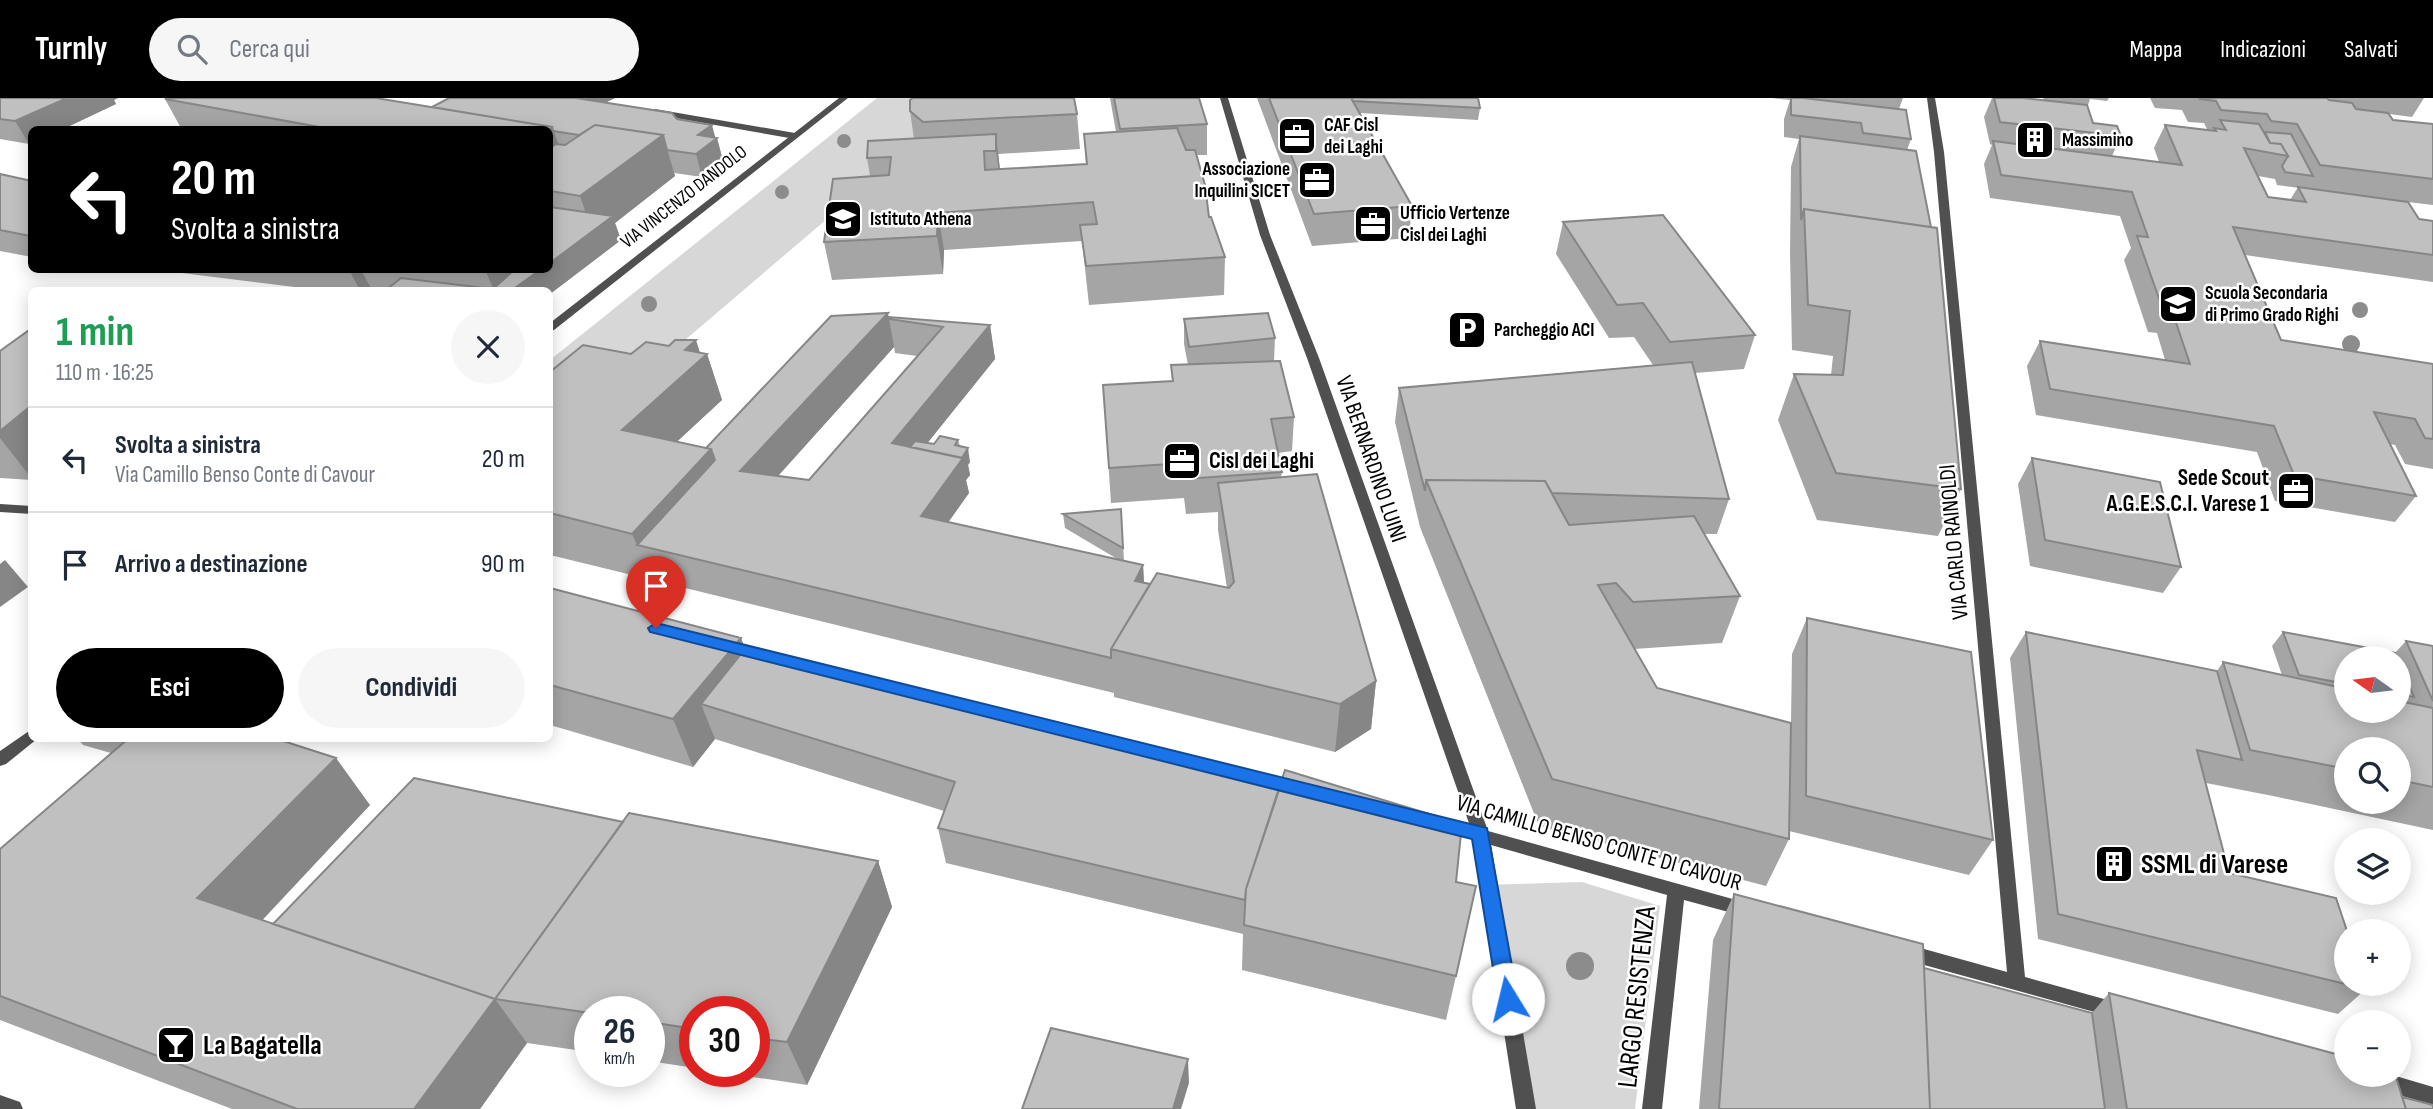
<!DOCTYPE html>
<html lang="it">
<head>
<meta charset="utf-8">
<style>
	body { margin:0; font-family:"Sofia Sans Condensed",sans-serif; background:#f6f6f7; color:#1f2937; height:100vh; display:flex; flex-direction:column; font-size:26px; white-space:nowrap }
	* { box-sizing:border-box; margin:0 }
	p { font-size:23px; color:#747a83 }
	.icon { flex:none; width:38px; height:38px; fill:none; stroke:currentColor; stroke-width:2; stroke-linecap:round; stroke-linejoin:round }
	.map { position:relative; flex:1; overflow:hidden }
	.sheet { position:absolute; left:28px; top:189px; width:525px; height:455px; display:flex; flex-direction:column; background:#fff; border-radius:10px; box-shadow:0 4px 18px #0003 }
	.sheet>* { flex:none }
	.banner { position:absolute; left:28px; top:28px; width:525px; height:147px; border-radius:10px; box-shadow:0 4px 18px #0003; background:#000; color:#fff; overflow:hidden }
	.needle { width:46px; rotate:284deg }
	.controls { position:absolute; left:2334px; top:548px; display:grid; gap:14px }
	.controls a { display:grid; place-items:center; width:77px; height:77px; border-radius:50%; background:#fff; box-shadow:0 4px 18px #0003; font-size:35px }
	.speed { position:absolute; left:574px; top:898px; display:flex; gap:14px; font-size:35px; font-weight:700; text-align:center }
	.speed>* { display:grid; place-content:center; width:91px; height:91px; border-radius:50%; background:#fff; box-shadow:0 4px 18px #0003; line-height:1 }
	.speed small { font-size:18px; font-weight:400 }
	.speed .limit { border:10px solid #d22; background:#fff; color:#111 }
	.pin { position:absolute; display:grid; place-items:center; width:60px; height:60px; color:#fff; margin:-72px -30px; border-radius:50% 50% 50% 0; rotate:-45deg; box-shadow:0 0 7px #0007 }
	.pin .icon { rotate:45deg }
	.me { position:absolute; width:77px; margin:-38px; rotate:351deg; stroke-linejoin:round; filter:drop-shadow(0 0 5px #0008) }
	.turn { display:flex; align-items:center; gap:24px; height:147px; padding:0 28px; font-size:32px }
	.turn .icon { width:91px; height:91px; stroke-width:2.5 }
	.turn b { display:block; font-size:49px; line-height:60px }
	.round { display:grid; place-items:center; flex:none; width:74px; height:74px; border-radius:37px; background:#f6f6f7 }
	.headline { display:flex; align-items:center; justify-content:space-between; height:119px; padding:0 28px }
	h1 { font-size:42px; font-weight:700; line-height:52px; color:#1e9e55 }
	.action { display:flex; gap:14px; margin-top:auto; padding:14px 28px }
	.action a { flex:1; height:80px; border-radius:42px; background:#000; color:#fff; font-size:28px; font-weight:700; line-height:80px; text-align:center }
	.action a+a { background:#f6f6f7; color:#1f2937 }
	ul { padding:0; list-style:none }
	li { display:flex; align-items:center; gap:21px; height:105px; padding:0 28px; border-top:2px solid #e0e1e3 }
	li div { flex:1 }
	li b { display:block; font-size:26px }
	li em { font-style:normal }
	header { display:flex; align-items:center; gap:42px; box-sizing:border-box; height:98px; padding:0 35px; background:#000; color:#fff }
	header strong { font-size:33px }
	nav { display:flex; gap:38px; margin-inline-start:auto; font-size:24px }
	.search { width:490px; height:63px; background:#f6f6f7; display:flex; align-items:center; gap:18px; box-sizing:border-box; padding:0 24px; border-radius:38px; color:#747a83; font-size:26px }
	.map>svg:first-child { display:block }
	.green { fill:#d7d7d7 }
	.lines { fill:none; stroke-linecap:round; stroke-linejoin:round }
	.service { fill:#505050; fill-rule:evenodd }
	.minor { fill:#505050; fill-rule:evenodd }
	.tertiary { fill:#505050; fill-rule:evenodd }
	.tree { fill:#8c8c8c }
	.wall { fill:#a5a5a5; fill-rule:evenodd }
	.shaded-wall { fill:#868686 }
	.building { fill:#c0c0c0; stroke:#868686; stroke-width:2 }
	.route { fill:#1a73e8; stroke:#114b97; stroke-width:2 }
	.labels { text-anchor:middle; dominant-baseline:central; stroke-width:5; stroke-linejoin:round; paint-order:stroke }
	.far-poi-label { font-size:19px; font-weight:bold; fill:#000; stroke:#fff; text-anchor:start }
	.far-street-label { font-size:19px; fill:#000; stroke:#fff }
	.street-label { font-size:23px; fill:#000; stroke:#fff }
	.poi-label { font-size:23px; font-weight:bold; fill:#000; stroke:#fff; text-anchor:start }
	.near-poi-label { font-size:28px; font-weight:bold; fill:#000; stroke:#fff; text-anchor:start }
	.near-street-label { font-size:28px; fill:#000; stroke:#fff }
</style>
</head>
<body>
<header>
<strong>Turnly</strong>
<div class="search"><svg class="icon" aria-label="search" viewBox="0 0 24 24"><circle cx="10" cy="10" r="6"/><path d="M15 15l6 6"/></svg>Cerca qui</div>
<nav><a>Mappa</a><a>Indicazioni</a><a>Salvati</a></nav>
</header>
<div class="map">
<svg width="2433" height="1011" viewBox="0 0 2433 1011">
	<rect width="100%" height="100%" fill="#fff"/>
	<!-- green -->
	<path class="green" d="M877,0H969L550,357V262Z
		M1582,784L1660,808L1635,1011H1528L1483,787Z"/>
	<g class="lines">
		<!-- service -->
		<path class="service" d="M655,11L795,35L799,38L795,41L652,16L651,14Z"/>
		<!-- minor -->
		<path class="minor" d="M1220,0H1228L1270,137L1319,260L1488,733L1747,805L1753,807L1756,812L1753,817L1747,819L1684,802L1662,1011H1642L1667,797L1491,747L1536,1011H1516L1474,742L1438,732L1436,727L1438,722L1444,720L1470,728L1307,260L1260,137Z
			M1927,0H1935L1944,54L2025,879L2122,906L2125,912L2122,918L2116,920L1906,862L1900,860L1897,854L1900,848L1906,846L2007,874L1934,54Z
			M0,406L32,408V416L0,414Z
			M2347,971V976H2389L2433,989V1007L2347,982L2344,976Z
			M0,997L20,1004L23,1011H0Z"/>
		<!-- tertiary -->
		<path class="tertiary" d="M839,0H848L554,232L550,233V225Z
			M32,631V640L37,641L6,666L0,668V653Z"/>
	</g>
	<!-- trees -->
	<g class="tree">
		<circle cx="844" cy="43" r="7"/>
		<circle cx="782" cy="94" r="7"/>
		<circle cx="649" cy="206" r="8"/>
		<circle cx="2360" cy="212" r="8"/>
		<circle cx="2351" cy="246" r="9"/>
		<circle cx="1580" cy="868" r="14"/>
	</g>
	<!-- wall -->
	<path class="wall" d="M0,0H118L114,2L116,6L61,32H32V45L29,46L0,41Z
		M449,0H615L605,5L677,21L717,40L723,63L702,79L674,75L675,78L615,125L621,142L550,196V192H319L158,172H550V32H182L165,1L432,9Z
		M1110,0H1114L1207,26V57H1196L1209,119L1225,159L1224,197L1089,207L1082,143L944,152L943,176L832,182L824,144L870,78L867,60L914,41L910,13L1077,16L1080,51L998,56L1000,71L1086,66L1084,36L1116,34Z
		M1257,0H1478L1480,10L1478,22L1360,15L1412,108L1409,140L1312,148Z
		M1772,0H1903L1899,11L1911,41L1907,52L1961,391L1938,438L1817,422L1778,322L1794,276L1831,277L1833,258L1792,252L1790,154L1791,69L1799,41L1784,39V21L1790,2Z
		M1992,0H2023L2093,25L2121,38L2112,58L2159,64L2154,50L2165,27L2208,33L2204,25L2188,24L2182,12L2155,10L2150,0H2424L2412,19L2389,16L2393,22L2433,26V107L2408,104L2419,121L2433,123V184L2245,157L2281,242L2433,266V371L2405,366L2395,347L2390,346L2416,398L2395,424L2275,403L2257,354L2036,317L2027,268L2040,243L2165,262L2157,235L2148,234L2124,162L2131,150L2120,118L1990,100L1984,66L1992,47L1990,46L1984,19ZM2258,78L2275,81L2277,87L2404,103L2298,89L2290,102L2268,99Z
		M2043,0H2109L2107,3L2090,1L2088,7L2044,2Z
		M0,76L32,83V159L0,153Z
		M1563,124L1755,237L1744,271L1695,275L1729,401L1717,436H1704L1740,498L1722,545L1634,551L1657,590L1791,625L1792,556L1807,520L1993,742L1969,777L1789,733V741L1766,788L1539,728L1420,429L1395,324L1399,290L1653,267L1634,239L1609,240L1556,156Z
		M889,219L990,227L995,261L927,345L934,346L958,342L960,348L970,364L968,367L970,377L966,382L969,395L948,424L1119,462L1065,430L1063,416L1121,411L1124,463L1143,467L1144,485L1150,486L1227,490L1218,432V414L1186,416L1184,400L1111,405L1103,287L1172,283L1171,267H1188L1184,246V221L1275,240L1274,263L1294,319L1292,353L1278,355L1282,374L1281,379L1376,583L1371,631L1335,654L1114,599V595L550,457V274L631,256L700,255L707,256L722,302L677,343L706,350ZM894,249L895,255L917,258L809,382L778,378Z
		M32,230V382L0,380V253Z
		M2032,360L2181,469L2163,495L2030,468L2018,386Z
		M550,490L741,540L745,551L1456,784V878L1446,922L1242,872L1243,836L946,765L938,730L944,713L715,641L693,669L550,627Z
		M2026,534L2217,573L2223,564L2282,577L2272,548L2283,534L2395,555L2406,543L2433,548V732L2273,698L2206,685L2229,775L2366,891L2338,916L2038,841L2010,560ZM2347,560H2399V612H2347ZM2347,651H2399V704H2347Z
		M77,640H274L370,707L262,822L273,826L623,724L878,763L892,809L807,987L712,973H754V914H695V970L649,963V914H590V954L527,945L480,1011H232L0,922V751L111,655L83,647Z
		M1734,796L1924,870L2092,915L2109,895L2402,999L2433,1011H1699L1713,842Z"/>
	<!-- shaded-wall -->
	<path class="shaded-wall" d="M67,0H118L114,2L116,6L61,32H32V45L29,46L15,23Z
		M586,0H615L573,20L568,8Z
		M712,27L716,42L717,40L723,63L702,79L696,56L698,37Z
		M552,29L567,70L550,67V32Z
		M996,36L1000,72L1001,89L996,53Z
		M663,37L675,78L615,125L621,142L550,196V192H494L485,172H550V137L592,133L580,98Z
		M938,115L944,152L943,176L937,138Z
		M349,172H361L372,192H360Z
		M888,215L894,249L751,408L740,373Z
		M990,227L995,261L909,368L892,345Z
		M696,242L702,261L707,256L722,302L640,378L622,332L685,252Z
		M32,307V381L0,340V333Z
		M968,350L970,364L968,367L970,377L966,382L969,395L928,453L921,418Z
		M711,351L726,397L637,447L632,436Z
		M5,462L28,489L0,509V466Z
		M1143,467L1145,503L1135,483Z
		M741,540L758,587L701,606L715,641L693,669L673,621Z
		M1376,583L1371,631L1335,654L1340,606Z
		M336,660L370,707L240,846L197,800Z
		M878,763L892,809L807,987L787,944Z
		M495,901L527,945L480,1011H414Z
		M1188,961L1189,985L1181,1011H1173Z"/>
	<!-- building -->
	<path class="building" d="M0,0H67L15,23L0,21Z
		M168,0H376L552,29L549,32H336L165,1Z
		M449,0H576L672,15L677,21L712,27L698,37L717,40L696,56L667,52L663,37L595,27L579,37L553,33L552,29L432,9Z
		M913,0H1074L1077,16L923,24L910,13V2Z
		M1114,0H1199L1207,26L1120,31Z
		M1269,0H1351L1412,108L1314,116Z
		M1351,0H1478L1480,10L1353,3Z
		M1791,0H1803L1906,12L1911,41L1863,35L1861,25L1791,17Z
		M1994,0H2023L2087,7L2093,25L2117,28L2121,38L2000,24Z
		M2199,0H2327L2329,2L2352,5L2356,11L2388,15L2393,22L2433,26V81L2320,67L2297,26L2271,23L2267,16L2221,12L2216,3L2200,1Z
		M2220,22L2259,26L2270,45L2281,46L2288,58L2244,50L2268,99L2306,104L2298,89L2408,104L2419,121L2433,123V157L2233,129L2281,242L2433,266V341L2425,340L2415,321L2374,314L2416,398L2294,377L2274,328L2050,291L2040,243L2190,266L2171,210L2162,209L2137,138L2148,139L2132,94L2001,77L1993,43L2182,67L2165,27L2216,33L2214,30L2226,32Z
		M595,27L663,37L580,98L550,93V50L556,46L565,47Z
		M1177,30L1186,52H1195L1205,87L1209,119H1211L1225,159L1086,168L1080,127L1097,126L1093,104L938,115L937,138L824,144L833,81L889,77L891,59L867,60L868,43L996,36V53H984L985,72L1087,66L1084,36Z
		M2265,34L2291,36L2313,78L2285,74L2282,68L2288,58L2281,46L2270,45Z
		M1800,38L1916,53L1931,129L1804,111L1801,122Z
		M0,76L32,83V137L30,138L0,132Z
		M550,109L613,118L550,165Z
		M1804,111L1937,130L1961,391L1836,375L1794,276L1843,277L1850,213L1808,207Z
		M1663,117L1755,237L1670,244L1643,205L1617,207L1563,124Z
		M514,172H540L512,192H386L401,180L493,191Z
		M888,215L740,373L809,382L943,229L889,221V219L990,227L892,345L963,360L921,418L1143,467L1135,483L1150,486L1111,551V560L637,447L715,362L711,351L706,350L831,218Z
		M1268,215L1275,240L1189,249L1184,221Z
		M32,230V307L0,333V253Z
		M675,242H696L685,252L707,256L622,332L711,351L632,436L550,415V274L583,247L631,256L646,244L669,248Z
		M1280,263L1294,319L1271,321L1282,374L1185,381L1184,365L1109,370L1103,287L1173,283L1171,267Z
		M1692,264L1729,401L1552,395L1545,383L1426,382L1425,393L1399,290Z
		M940,338L958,342L955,347L968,350L962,360L910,349L915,343L934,346Z
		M2032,360L2160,384L2181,469L2045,442Z
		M1317,376L1376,583L1340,606L1111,551L1157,475L1229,490L1234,484L1218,385Z
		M1426,382L1545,383L1569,427L1694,418L1740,498L1633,504L1616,485L1598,487L1657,590L1791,625L1789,741L1552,681Z
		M1121,411L1123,450L1063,416Z
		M550,490L741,540L673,621L550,587Z
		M1807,520L1971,554L1993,742L1806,698Z
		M2026,534L2217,573L2242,662L2197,652L2229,775L2336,800L2347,833V886H2364L2366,891L2058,816Z
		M2283,534L2395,555L2397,560H2347V586L2299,577Z
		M2406,543L2433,548V603Z
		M745,551L1282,683L1246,791L1245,802L938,730L955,684L701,606Z
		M2223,564L2347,591V612H2399V603L2433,610V689L2399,682V651H2347V671L2250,652Z
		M2399,565L2414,599L2399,596Z
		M129,640H274L336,660L197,800L495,901L414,1011H297L0,898V751Z
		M1285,672L1462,726L1456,784L1476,788L1456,878L1244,827L1246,791Z
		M414,680L623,724L495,901L273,826Z
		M629,715L878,763L787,944L754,940V914H695V931L649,924V914H590V915L495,901Z
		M1734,796L1923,846L1930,1011H1719Z
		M1924,870L2092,915L2105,1011H1930Z
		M2109,895L2347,959V976H2395L2406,1011H2127Z
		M1051,930L1188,961L1173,1011H1022Z
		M2402,999L2433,1007V1011H2406Z"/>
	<!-- route -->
	<path class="route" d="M656,525L1487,730L1518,901L1515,908L1508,910L1501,908L1498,901L1472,741L650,534L648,530Z"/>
	<!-- icons -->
	<defs>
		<symbol id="office-square" viewBox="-11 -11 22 22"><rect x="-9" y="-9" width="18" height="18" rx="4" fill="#000" stroke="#fff"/><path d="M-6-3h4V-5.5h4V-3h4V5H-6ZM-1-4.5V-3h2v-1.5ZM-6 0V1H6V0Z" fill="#fff"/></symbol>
		<symbol id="building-square" viewBox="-11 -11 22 22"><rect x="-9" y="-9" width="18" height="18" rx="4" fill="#000" stroke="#fff"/><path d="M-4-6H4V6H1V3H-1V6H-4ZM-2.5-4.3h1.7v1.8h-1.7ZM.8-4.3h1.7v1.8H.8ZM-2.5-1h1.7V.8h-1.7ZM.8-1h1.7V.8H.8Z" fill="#fff"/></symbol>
		<symbol id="school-square" viewBox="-11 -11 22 22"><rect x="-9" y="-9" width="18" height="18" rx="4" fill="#000" stroke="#fff"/><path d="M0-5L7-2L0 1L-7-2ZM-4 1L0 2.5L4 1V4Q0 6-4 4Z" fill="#fff"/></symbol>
		<symbol id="parking-square" viewBox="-11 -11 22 22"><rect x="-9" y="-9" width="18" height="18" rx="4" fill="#000" stroke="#fff"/><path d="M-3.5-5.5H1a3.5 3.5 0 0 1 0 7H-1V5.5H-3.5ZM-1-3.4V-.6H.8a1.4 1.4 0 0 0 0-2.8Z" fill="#fff"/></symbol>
		<symbol id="bar-square" viewBox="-11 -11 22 22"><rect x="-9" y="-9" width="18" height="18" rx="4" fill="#000" stroke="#fff"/><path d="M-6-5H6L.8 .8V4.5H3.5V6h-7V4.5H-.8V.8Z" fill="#fff"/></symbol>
	</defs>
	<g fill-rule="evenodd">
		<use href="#office-square" x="1275" y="16" width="44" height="44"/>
		<use href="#building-square" x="2013" y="20" width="44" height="44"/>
		<use href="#office-square" x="1295" y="60" width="44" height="44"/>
		<use href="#school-square" x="821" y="99" width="44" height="44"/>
		<use href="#office-square" x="1351" y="104" width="44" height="44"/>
		<use href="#school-square" x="2156" y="184" width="44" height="44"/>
		<use href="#parking-square" x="1445" y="210" width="44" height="44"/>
		<use href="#office-square" x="1160" y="341" width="44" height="44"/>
		<use href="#office-square" x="2274" y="371" width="44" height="44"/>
		<use href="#building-square" x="2092" y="744" width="44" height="44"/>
		<use href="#bar-square" x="154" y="925" width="44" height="44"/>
	</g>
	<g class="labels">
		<!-- far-poi labels -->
		<g class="far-poi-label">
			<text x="1324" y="27">CAF Cisl<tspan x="1324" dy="22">dei Laghi</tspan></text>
			<text x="2062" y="42">Massimino</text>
			<text x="1290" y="71" text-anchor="end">Associazione<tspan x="1290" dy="22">Inquilini SICET</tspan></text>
			<text x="1400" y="115">Ufficio Vertenze<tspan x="1400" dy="22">Cisl dei Laghi</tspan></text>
			<text x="870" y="121">Istituto Athena</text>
			<text x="2205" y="195">Scuola Secondaria<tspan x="2205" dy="22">di Primo Grado Righi</tspan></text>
			<text x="1494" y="232">Parcheggio ACI</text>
		</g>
		<!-- far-street labels -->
		<g class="far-street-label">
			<text transform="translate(684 99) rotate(-38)">VIA VINCENZO DANDOLO</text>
		</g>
		<!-- street labels -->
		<g class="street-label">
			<text transform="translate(1371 361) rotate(71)">VIA BERNARDINO LUINI</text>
			<text transform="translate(1954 444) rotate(-95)">VIA CARLO RAINOLDI</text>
			<text transform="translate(1599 745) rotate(16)">VIA CAMILLO BENSO CONTE DI CAVOUR</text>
		</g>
		<!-- poi labels -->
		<g class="poi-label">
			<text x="1209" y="363">Cisl dei Laghi</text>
			<text x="2269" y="380" text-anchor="end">Sede Scout<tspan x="2269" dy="26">A.G.E.S.C.I. Varese 1</tspan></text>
		</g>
		<!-- near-poi labels -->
		<g class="near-poi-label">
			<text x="2141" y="766">SSML di Varese</text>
			<text x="203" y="947">La Bagatella</text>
		</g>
		<!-- near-street labels -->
		<g class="near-street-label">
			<text transform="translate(1637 899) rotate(-84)">LARGO RESISTENZA</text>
		</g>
	</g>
</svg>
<div class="controls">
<a><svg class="needle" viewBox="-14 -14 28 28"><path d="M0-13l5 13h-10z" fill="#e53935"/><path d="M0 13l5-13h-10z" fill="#747a83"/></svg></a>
<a><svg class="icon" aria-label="search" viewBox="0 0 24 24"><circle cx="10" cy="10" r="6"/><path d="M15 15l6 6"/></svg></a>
<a><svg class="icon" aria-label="layers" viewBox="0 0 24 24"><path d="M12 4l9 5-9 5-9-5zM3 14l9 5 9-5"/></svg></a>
<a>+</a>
<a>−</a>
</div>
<div class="speed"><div>26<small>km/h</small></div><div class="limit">30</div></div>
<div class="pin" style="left:656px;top:530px;background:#d93025"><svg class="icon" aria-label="arrive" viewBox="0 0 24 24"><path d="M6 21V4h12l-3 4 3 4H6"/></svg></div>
<svg class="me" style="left:1508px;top:901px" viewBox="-20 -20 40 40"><circle r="19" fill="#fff"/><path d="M0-13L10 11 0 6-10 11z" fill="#1a73e8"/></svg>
<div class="banner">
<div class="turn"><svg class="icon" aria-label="left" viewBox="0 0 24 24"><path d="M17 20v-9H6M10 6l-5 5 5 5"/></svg><div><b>20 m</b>Svolta a sinistra</div></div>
</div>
<section class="sheet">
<div class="headline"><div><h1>1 min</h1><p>110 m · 16:25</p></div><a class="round"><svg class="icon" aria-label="close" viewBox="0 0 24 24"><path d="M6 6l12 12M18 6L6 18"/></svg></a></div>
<ul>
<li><svg class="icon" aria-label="left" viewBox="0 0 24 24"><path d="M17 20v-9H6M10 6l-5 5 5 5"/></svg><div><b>Svolta a sinistra</b><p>Via Camillo Benso Conte di Cavour</p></div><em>20 m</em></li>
<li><svg class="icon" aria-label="arrive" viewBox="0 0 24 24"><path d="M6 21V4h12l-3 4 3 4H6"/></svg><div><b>Arrivo a destinazione</b></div><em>90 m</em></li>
</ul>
<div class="action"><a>Esci</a><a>Condividi</a></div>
</section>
</div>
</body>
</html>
